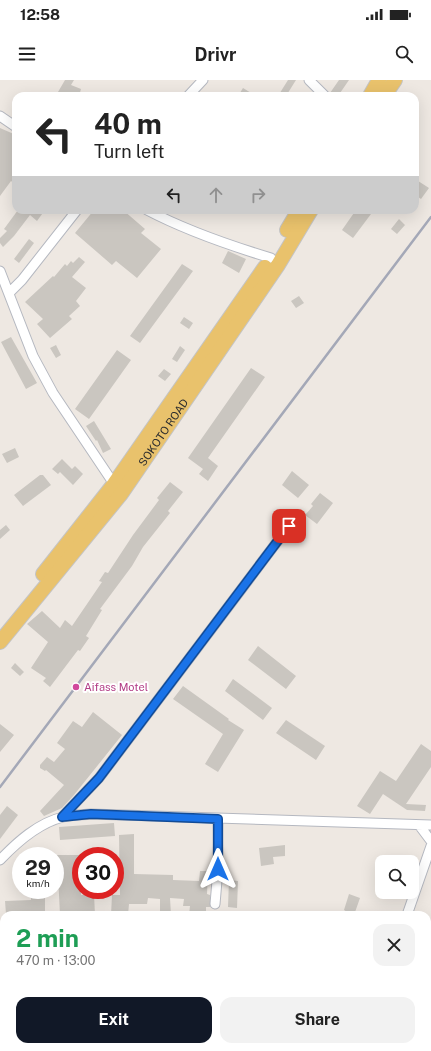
<!DOCTYPE html>
<html lang="en">
<head>
<meta charset="utf-8">
<style>
	body { margin:0; font-family:"Public Sans",sans-serif; background:#f2f2f2; color:#222; height:100vh; display:flex; flex-direction:column; font-size:15px; white-space:nowrap }
	* { box-sizing:border-box; margin:0 }
	p { font-size:13px; color:#767676 }
	.icon { flex:none; width:22px; height:22px; fill:none; stroke:currentColor; stroke-width:2; stroke-linecap:round; stroke-linejoin:round }
	.map { position:relative; flex:1; overflow:hidden }
	.drawer { position:absolute; left:0px; top:831px; width:431px; height:140px; display:flex; flex-direction:column; background:#fff; border-radius:12px 12px 0 0; box-shadow:0 4px 16px #0002 }
	.drawer>* { flex:none }
	.hud { position:absolute; left:12px; top:12px; width:407px; height:122px; border-radius:12px; box-shadow:0 4px 16px #0002; background:#fff; color:#222; overflow:hidden }
	.controls { position:absolute; left:375px; top:775px; display:grid; gap:8px }
	.controls a { display:grid; place-items:center; width:44px; height:44px; border-radius:8px; background:#fff; box-shadow:0 4px 16px #0002; font-size:20px }
	.speed { position:absolute; left:12px; top:767px; display:flex; gap:8px; font-size:20px; font-weight:700; text-align:center }
	.speed>* { display:grid; place-content:center; width:52px; height:52px; border-radius:50%; background:#fff; box-shadow:0 4px 16px #0002; line-height:1 }
	.speed small { font-size:10px; font-weight:400 }
	.speed .limit { border:6px solid #d22; background:#fff; color:#111 }
	.pin { position:absolute; display:grid; place-items:center; width:34px; height:34px; color:#fff; margin:-17px; border-radius:8px; box-shadow:0 2px 6px #0006 }
	.me { position:absolute; width:44px; margin:-22px; rotate:0deg; stroke-linejoin:round; filter:drop-shadow(0 0 3px #0008) }
	.turn { display:flex; align-items:center; gap:14px; height:84px; padding:0 16px; font-size:18px }
	.turn .icon { width:52px; height:52px; stroke-width:2.5 }
	.turn b { display:block; font-size:28px; line-height:34px }
	.lanes { display:flex; align-items:center; height:38px; padding:0 16px; background:#0003; justify-content:center; gap:20px; direction:ltr }
	.lanes .off { opacity:.35 }
	.round { display:grid; place-items:center; flex:none; width:42px; height:42px; border-radius:12px; background:#f2f2f2 }
	.head { display:flex; align-items:center; justify-content:space-between; height:68px; padding:0 16px }
	h1 { font-size:24px; font-weight:700; line-height:30px; color:#1e9e55 }
	.action { display:flex; gap:8px; margin-top:auto; padding:8px 16px }
	.action a { flex:1; height:46px; border-radius:12px; background:#111827; color:#fff; font-size:16px; font-weight:700; line-height:46px; text-align:center }
	.action a+a { background:#f2f2f2; color:#222 }
	.status { display:flex; justify-content:space-between; align-items:center; height:28px; padding:0 20px; background:#fff; direction:ltr }
	.status svg { height:11px; fill:currentColor }
	header { display:flex; justify-content:space-between; align-items:center; height:52px; padding:0 16px; background:#fff; font-size:18px; font-weight:700 }
	.map>svg:first-child { display:block }
	.building { fill:#cac6c0 }
	.lines { fill:none; stroke-linecap:round; stroke-linejoin:round }
	.street-casing { stroke:#b5b8c0; stroke-width:11 }
	.primary-casing { stroke:#c4c4c4; stroke-width:16 }
	.street { stroke:#fff; stroke-width:9 }
	.primary { stroke:#e9c26c; stroke-width:14 }
	.rail { stroke:#a4a8b7; stroke-width:2.5 }
	.route-casing { stroke:#114b97; stroke-width:10 }
	.route { stroke:#1a73e8; stroke-width:7 }
	.hotel-dot { fill:#d1479c; stroke:#fff; stroke-width:1.5 }
	.labels { text-anchor:middle; dominant-baseline:central; stroke-width:4; stroke-linejoin:round; paint-order:stroke }
	.street-label { font-size:11px; fill:#2e2e2e; stroke:#fff }
	.hotel-label { font-size:11px; fill:#b23c85; stroke:#fff; text-anchor:start }
</style>
</head>
<body>
<div class="status"><b>12:58</b><svg viewBox="0 0 49 12"><path d="M0 12V9h3v3zM5 12V6h3v6zM10 12V3h3v9zM15 12V0h3v12zM26 1h20v11H26zM47 4h2v5h-2z"/></svg></div>
<header><svg class="icon" aria-label="menu" viewBox="0 0 24 24"><path d="M4 6h16M4 12h16M4 18h16"/></svg>Drivr<svg class="icon" aria-label="search" viewBox="0 0 24 24"><circle cx="10" cy="10" r="6"/><path d="M15 15l6 6"/></svg></header>
<div class="map">
<svg width="431" height="971" viewBox="0 0 431 971">
	<rect width="100%" height="100%" fill="#eee8e2"/>
	<!-- building -->
	<path class="building" d="M65,0H74L71,5L81,9L79,16L67,12L65,16L58,12Z
		M288,0H296L286,16H278Z
		M339,0H349L338,16H335L330,13Z
		M243,8L256,16H238Z
		M0,48L16,55V105L11,101L0,116Z
		M415,99L429,108L421,119L415,115Z
		M18,130H45L37,141L30,135L14,156L3,167L0,163V158L7,151L4,149Z
		M94,130H123L145,149L141,153L161,169L137,198L116,181L112,185L75,153Z
		M356,130H374L353,158L342,150Z
		M399,139L405,145L397,154L391,149Z
		M29,159L34,163L19,183L14,179Z
		M228,171L246,179L239,193L222,183Z
		M79,177L85,182L72,197L86,208L76,221L80,226L69,236L72,239L50,258L37,244L43,239L25,222L53,196L54,197L65,184L67,186L71,181L73,183Z
		M182,184L193,191L140,263L130,256Z
		M299,216L304,223L296,228L291,221Z
		M184,237L193,243L189,249L180,243Z
		M11,257L37,303L26,309L1,262Z
		M56,265L61,275L56,278L50,268Z
		M180,266L185,270L177,282L172,279Z
		M117,270L131,280L89,339L75,329Z
		M251,288L265,297L208,378L218,386L208,401L199,394L203,389L188,378Z
		M164,289L171,294L165,301L158,296Z
		M94,341L111,369L103,373L97,360L96,361L86,346Z
		M15,368L19,377L7,383L2,374Z
		M62,379L72,389L75,386L83,394L73,405L60,392L58,394L52,389Z
		M292,391L309,405L298,418L282,405Z
		M40,395H43L51,405L23,426L14,415Z
		M170,402L183,412L168,431L170,433L143,467L132,486L100,529L102,530L86,556L89,558L80,571L78,570L50,607L43,601L46,598L31,588L48,562L27,544L42,531L60,548L65,540L72,546L102,502L99,501L105,492L108,493L133,455L159,420L157,418Z
		M320,413L333,423L317,444L305,435L313,426L311,424Z
		M6,445L10,450L0,459V450Z
		M258,566L296,596L286,609L248,580Z
		M15,583L24,592L20,596L11,588Z
		M233,599L272,628L263,640L225,611Z
		M183,606L229,639L228,640L244,650L218,692L205,684L223,654L173,619Z
		M93,632L122,655L74,715L62,728L44,736L40,731L64,705L46,690L45,691L40,688V685L47,677L54,682L65,669L57,663L73,641L82,647Z
		M286,640L325,666L316,680L276,653Z
		M0,644L14,655L0,672Z
		M421,664L431,671V687L406,724L426,725L425,731L407,730L383,714L370,734L357,726L380,691L396,701Z
		M7,726L18,735L0,759V735Z
		M114,743L115,756L60,760L59,747Z
		M134,754V794L173,795V800L199,801L200,791H208L207,814L210,815V827H206V835H189L190,826H183L184,819L170,818L171,835H160V819L148,818L147,824H129L128,835H111L112,815H120L119,755Z
		M285,765V776L273,777L274,784L261,786L259,768Z
		M57,775H81V815L94,814L95,835H60Z
		M229,800L238,801L237,828L228,827Z
		M349,814L360,818L354,835H346L347,832L344,830Z
		M31,815H45V835H31V833L6,834L5,821L31,820Z"/>
	<g class="lines">
		<defs>
			<path id="street" d="M309,0L325,16
				M188,16L203,0
				M0,36L16,47
				M147,130C187,151 228,165 271,178
				M0,191L33,276L53,313L114,404
				M9,213L22,200L77,130
				M62,737L99,698L289,446
				M419,745L431,761
				M0,780C17,762 38,743 63,737C72,735 82,735 91,734L431,745
				M215,824L218,789V739
				M407,835L431,766"/>
			<g id="primary">
				<path d="M370,16L379,0"/>
				<path d="M384,16L395,0"/>
				<path d="M287,150L299,130"/>
				<path d="M43,494L114,404L265,187"/>
				<path id="s1" d="M0,562L121,414L278,185L311,130"/>
			</g>
		</defs>
		<!-- street casing -->
		<use href="#street" class="street-casing"/>
		<!-- primary casing -->
		<use href="#primary" class="primary-casing"/>
		<!-- street -->
		<use href="#street" class="street"/>
		<!-- primary -->
		<use href="#primary" class="primary"/>
		<!-- rail -->
		<path class="rail" d="M0,707L431,137"/>
	</g>
	<g class="lines">
		<defs>
			<path id="route" d="M218,789V739L91,734L62,737L99,698L289,446"/>
		</defs>
		<!-- route casing -->
		<use href="#route" class="route-casing"/>
		<!-- route -->
		<use href="#route" class="route"/>
	</g>
	<!-- markers -->
	<circle class="hotel-dot" cx="76" cy="607" r="4"/>
	<g class="labels">
		<!-- street labels -->
		<g class="street-label">
			<text stroke="none"><textPath href="#s1" startOffset="266">SOKOTO ROAD</textPath></text>
		</g>
		<!-- hotel labels -->
		<g class="hotel-label">
			<text x="84" y="607">Aifass Motel</text>
		</g>
	</g>
</svg>
<div class="controls">
<a><svg class="icon" aria-label="search" viewBox="0 0 24 24"><circle cx="10" cy="10" r="6"/><path d="M15 15l6 6"/></svg></a>
</div>
<div class="speed"><div>29<small>km/h</small></div><div class="limit">30</div></div>
<div class="pin" style="left:289px;top:446px;background:#d93025"><svg class="icon" aria-label="arrive" viewBox="0 0 24 24"><path d="M6 21V4h12l-3 4 3 4H6"/></svg></div>
<svg class="me" style="left:218px;top:789px" viewBox="-20 -20 40 40"><path d="M0-17L14 15 0 8-14 15z" fill="#1a73e8" stroke="#fff" stroke-width="4"/></svg>
<div class="hud">
<div class="turn"><svg class="icon" aria-label="left" viewBox="0 0 24 24"><path d="M17 20v-9H6M10 6l-5 5 5 5"/></svg><div><b>40 m</b>Turn left</div></div>
<div class="lanes"><svg class="icon" aria-label="left" viewBox="0 0 24 24"><path d="M17 20v-9H6M10 6l-5 5 5 5"/></svg><svg class="icon off" aria-label="ahead" viewBox="0 0 24 24"><path d="M12 20V5M6 11l6-6 6 6"/></svg><svg class="icon off" aria-label="right" viewBox="0 0 24 24"><path d="M7 20v-9h11M14 6l5 5-5 5"/></svg></div>
</div>
<section class="drawer">
<div class="head"><div><h1>2 min</h1><p>470 m · 13:00</p></div><a class="round"><svg class="icon" aria-label="close" viewBox="0 0 24 24"><path d="M6 6l12 12M18 6L6 18"/></svg></a></div>
<div class="action"><a>Exit</a><a>Share</a></div>
</section>
</div>
</body>
</html>
